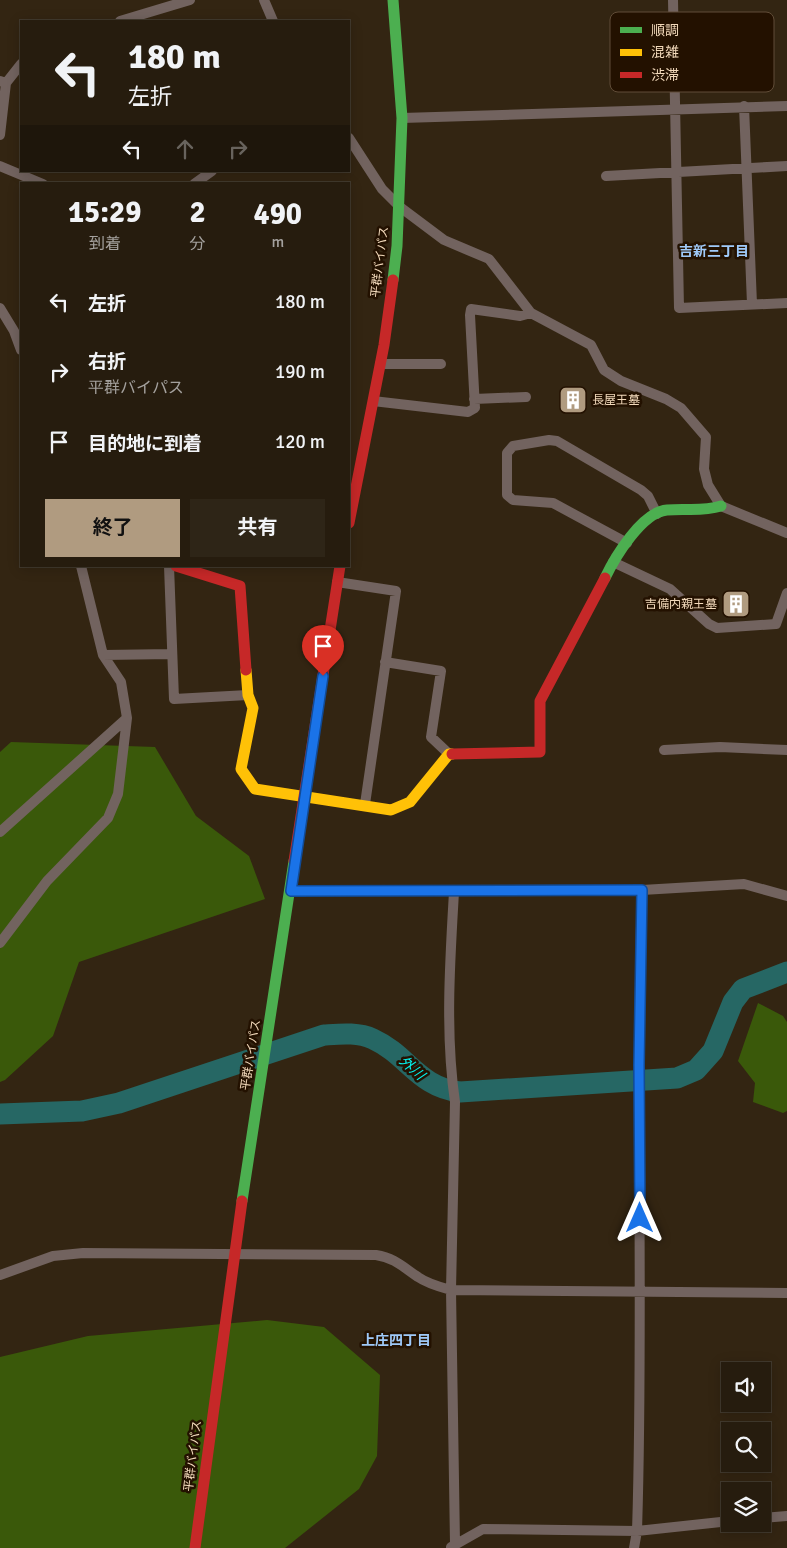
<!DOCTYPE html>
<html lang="ja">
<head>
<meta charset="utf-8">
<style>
	body { margin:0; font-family:Signika,"Noto Sans JP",sans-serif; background:#2e2517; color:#f1f3f6; height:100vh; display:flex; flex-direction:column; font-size:19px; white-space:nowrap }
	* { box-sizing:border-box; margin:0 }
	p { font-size:16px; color:#a4a19e }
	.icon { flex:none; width:28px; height:28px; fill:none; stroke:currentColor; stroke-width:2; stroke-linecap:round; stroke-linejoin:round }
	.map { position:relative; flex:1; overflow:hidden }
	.drawer { position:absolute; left:20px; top:182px; width:330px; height:385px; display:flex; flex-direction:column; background:#261c0e; border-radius:0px; box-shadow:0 2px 12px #0003,0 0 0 1px #423a2e }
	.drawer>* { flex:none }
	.top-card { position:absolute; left:20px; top:20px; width:330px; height:152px; border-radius:0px; box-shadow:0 2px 12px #0003,0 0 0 1px #423a2e; background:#261c0e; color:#f1f3f6; overflow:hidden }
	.controls { position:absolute; left:721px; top:1362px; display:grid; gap:10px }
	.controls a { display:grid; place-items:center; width:50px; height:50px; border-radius:0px; background:#261c0e; box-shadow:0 2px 12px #0003,0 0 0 1px #423a2e; font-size:25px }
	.pin { position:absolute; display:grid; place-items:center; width:42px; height:42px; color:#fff; margin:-51px -21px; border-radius:50% 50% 50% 0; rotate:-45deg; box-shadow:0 0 5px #0007 }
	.pin .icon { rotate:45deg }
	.me { position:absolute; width:55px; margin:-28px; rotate:0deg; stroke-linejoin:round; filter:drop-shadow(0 0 4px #0008) }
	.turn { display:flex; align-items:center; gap:18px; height:105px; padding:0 25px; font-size:22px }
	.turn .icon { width:65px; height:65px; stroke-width:2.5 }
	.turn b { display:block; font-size:35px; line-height:42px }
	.lanes { display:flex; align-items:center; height:48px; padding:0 25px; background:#0003; justify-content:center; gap:25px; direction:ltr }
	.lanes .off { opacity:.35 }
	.eta { display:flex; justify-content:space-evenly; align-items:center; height:85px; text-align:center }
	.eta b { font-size:30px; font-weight:700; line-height:35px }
	.cta { display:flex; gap:10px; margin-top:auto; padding:10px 25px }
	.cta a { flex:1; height:58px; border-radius:0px; background:#b09b80; color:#111; font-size:20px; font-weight:700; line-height:58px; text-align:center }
	.cta a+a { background:#2e2517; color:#f1f3f6 }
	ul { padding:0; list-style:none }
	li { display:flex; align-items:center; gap:15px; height:70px; padding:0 25px }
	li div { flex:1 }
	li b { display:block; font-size:19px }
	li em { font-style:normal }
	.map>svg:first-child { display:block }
	.forest { fill:#3a590a }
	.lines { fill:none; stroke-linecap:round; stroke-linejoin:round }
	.river { stroke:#266764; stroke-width:21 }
	.street { stroke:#72635f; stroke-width:10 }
	.fast { stroke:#4caf50; stroke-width:11 }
	.slow { stroke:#ffc107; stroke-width:11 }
	.jam { stroke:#c62828; stroke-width:11 }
	.route-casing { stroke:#114b97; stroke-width:12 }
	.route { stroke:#1a73e8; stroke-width:9 }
	.labels { text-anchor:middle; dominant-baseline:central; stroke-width:5; stroke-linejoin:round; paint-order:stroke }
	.street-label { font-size:12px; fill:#f3dabb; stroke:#231100 }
	.poi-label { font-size:12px; fill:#f3dabb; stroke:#231100; text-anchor:start }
	.neighbourhood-label { font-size:14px; font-weight:bold; fill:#9fc9f8; stroke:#231100 }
	.water-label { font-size:14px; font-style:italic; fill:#03f1ec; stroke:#231100 }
	.key { fill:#231100; stroke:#614d38; stroke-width:1 }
	.key-label { font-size:14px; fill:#f3dabb }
</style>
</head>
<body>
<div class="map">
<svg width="787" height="1548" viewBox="0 0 787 1548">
	<rect width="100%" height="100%" fill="#332512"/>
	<!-- forest -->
	<path class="forest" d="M11,742L155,747L196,816L249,856L265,899L79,962L53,1036L5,1080L0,1082V752Z
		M758,1003L783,1016L787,1022V1111L783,1113L753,1102L755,1083L738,1061Z
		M267,1320L324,1327L380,1375L377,1456L359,1489L285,1548H0V1357L88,1336Z"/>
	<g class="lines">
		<!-- river -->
		<path class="river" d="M0,1114L82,1111L119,1103L324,1035C340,1034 358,1032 373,1039C408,1055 418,1087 460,1092L677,1078L696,1070L713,1051L733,1002L743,989L787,972"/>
		<!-- street -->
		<path class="street" d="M264,0L273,21
			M673,0L679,308L787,303
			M120,21L190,0
			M0,81L6,83L0,135
			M6,83L21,64
			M744,106L752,304
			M402,118L787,106
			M349,138L382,189L400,207L444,240L489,259L531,313L591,345L604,370L621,381L666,399L681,408L706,437L704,469L708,485L721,506L787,533
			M0,166L43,184
			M606,176L787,166
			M194,184L212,171
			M0,308L14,331L21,350
			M380,364H441
			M474,399L526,397
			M373,401L468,412L475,408L470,315L471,309L520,316L531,313
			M627,543L553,503L513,500L507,495V453L513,446L549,440L557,441L641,490L648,496L657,514
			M613,562L670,589L709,624L717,628L776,624L787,593
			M169,566L174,699L248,695
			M337,582L396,591L365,804
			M103,655L172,654
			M385,662L441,671L431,737L449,754
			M664,750L720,747L787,750
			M0,832L127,718
			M291,891L642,890L744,884L787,896
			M454,892C450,960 445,1034 455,1102L451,1290L455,1544
			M0,943L47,881L108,818L118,794L127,718L121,682L103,655L81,566
			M0,1275L53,1256L83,1253L376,1255C395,1258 403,1267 418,1277C428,1284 440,1287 451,1290L787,1293
			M762,1518L787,1516
			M451,1547L483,1529L637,1531L730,1521
			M634,1548L637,1531C644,1317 635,1104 642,890"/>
		<!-- fast -->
		<path class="fast" d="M393,280L397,246L402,118L393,0
			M605,578C615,557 642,512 667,510C687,508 701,512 721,506
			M242,1201L294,861"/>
		<!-- slow -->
		<path class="slow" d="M246,670L248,695L253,708L241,769L255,789L391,810L410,802L449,754H452"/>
		<!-- jam -->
		<path class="jam" d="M349,523L384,345L393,280
			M176,566L240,586L246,670
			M452,754L540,752V701L605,578
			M294,861L340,566
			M195,1548L242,1201"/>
	</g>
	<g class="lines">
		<defs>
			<path id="route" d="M323,676L291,891L642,890L639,1065L640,1218"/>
		</defs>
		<!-- route casing -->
		<use href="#route" class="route-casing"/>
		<!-- route -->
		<use href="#route" class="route"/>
	</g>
	<!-- icons -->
	<defs>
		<symbol id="building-square" viewBox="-11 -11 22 22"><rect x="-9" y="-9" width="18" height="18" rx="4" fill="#b09b80" stroke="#231100"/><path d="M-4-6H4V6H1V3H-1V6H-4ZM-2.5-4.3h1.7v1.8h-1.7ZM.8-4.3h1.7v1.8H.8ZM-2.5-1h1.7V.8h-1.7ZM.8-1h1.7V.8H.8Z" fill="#fff"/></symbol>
	</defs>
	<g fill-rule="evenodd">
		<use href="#building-square" x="557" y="384" width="32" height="32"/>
		<use href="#building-square" x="720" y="588" width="32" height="32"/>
	</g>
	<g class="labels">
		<!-- street labels -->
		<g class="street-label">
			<text transform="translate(380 262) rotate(-83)">平群バイパス</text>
			<text transform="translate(251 1055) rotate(-81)">平群バイパス</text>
			<text transform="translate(193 1456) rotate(-83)">平群バイパス</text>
		</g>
		<!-- poi labels -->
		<g class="poi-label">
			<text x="592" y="400">長屋王墓</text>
			<text x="717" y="604" text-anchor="end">吉備内親王墓</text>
		</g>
		<!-- neighbourhood labels -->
		<g class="neighbourhood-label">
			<text x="714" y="251">吉新三丁目</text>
			<text x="396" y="1340">上庄四丁目</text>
		</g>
		<!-- water labels -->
		<g class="water-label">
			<text transform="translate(412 1068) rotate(42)">外川</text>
		</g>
	</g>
	<!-- legend -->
	<rect x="610" y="12" width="164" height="80" rx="8" class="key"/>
	<rect x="620" y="27" width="22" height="6" fill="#4caf50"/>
	<rect x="620" y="49" width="22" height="7" fill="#ffc107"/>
	<rect x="620" y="72" width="22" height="6" fill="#c62828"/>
	<g class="key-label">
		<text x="651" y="35">順調</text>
		<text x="651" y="57">混雑</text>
		<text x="651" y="80">渋滞</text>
	</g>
</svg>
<div class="controls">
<a><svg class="icon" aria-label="sound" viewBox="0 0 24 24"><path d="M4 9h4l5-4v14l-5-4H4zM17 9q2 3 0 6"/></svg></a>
<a><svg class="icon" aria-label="search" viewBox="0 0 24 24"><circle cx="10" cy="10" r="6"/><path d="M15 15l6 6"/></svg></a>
<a><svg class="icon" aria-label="layers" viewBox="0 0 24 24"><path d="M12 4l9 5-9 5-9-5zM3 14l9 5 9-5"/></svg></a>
</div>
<div class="pin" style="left:323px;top:676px;background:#d93025"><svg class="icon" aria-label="arrive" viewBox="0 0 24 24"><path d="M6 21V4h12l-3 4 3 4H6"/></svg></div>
<svg class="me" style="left:640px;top:1218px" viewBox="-20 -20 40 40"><path d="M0-17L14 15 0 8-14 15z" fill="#1a73e8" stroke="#fff" stroke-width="4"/></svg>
<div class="top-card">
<div class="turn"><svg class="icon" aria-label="left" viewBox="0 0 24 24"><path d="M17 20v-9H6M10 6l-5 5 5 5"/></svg><div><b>180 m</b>左折</div></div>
<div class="lanes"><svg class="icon" aria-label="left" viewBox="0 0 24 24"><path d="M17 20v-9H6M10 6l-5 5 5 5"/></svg><svg class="icon off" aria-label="ahead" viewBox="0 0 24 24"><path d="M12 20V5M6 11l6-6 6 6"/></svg><svg class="icon off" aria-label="right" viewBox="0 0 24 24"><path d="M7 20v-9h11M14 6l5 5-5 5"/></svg></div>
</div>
<section class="drawer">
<div class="eta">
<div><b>15:29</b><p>到着</p></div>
<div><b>2</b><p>分</p></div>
<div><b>490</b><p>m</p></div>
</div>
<ul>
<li><svg class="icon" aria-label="left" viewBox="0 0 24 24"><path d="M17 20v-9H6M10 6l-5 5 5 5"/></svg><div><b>左折</b></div><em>180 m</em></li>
<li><svg class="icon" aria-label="right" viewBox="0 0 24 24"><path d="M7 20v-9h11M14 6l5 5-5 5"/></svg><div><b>右折</b><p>平群バイパス</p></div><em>190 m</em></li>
<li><svg class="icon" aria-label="arrive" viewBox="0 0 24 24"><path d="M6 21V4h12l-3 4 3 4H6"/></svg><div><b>目的地に到着</b></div><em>120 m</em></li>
</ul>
<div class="cta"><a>終了</a><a>共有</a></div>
</section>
</div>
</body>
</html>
